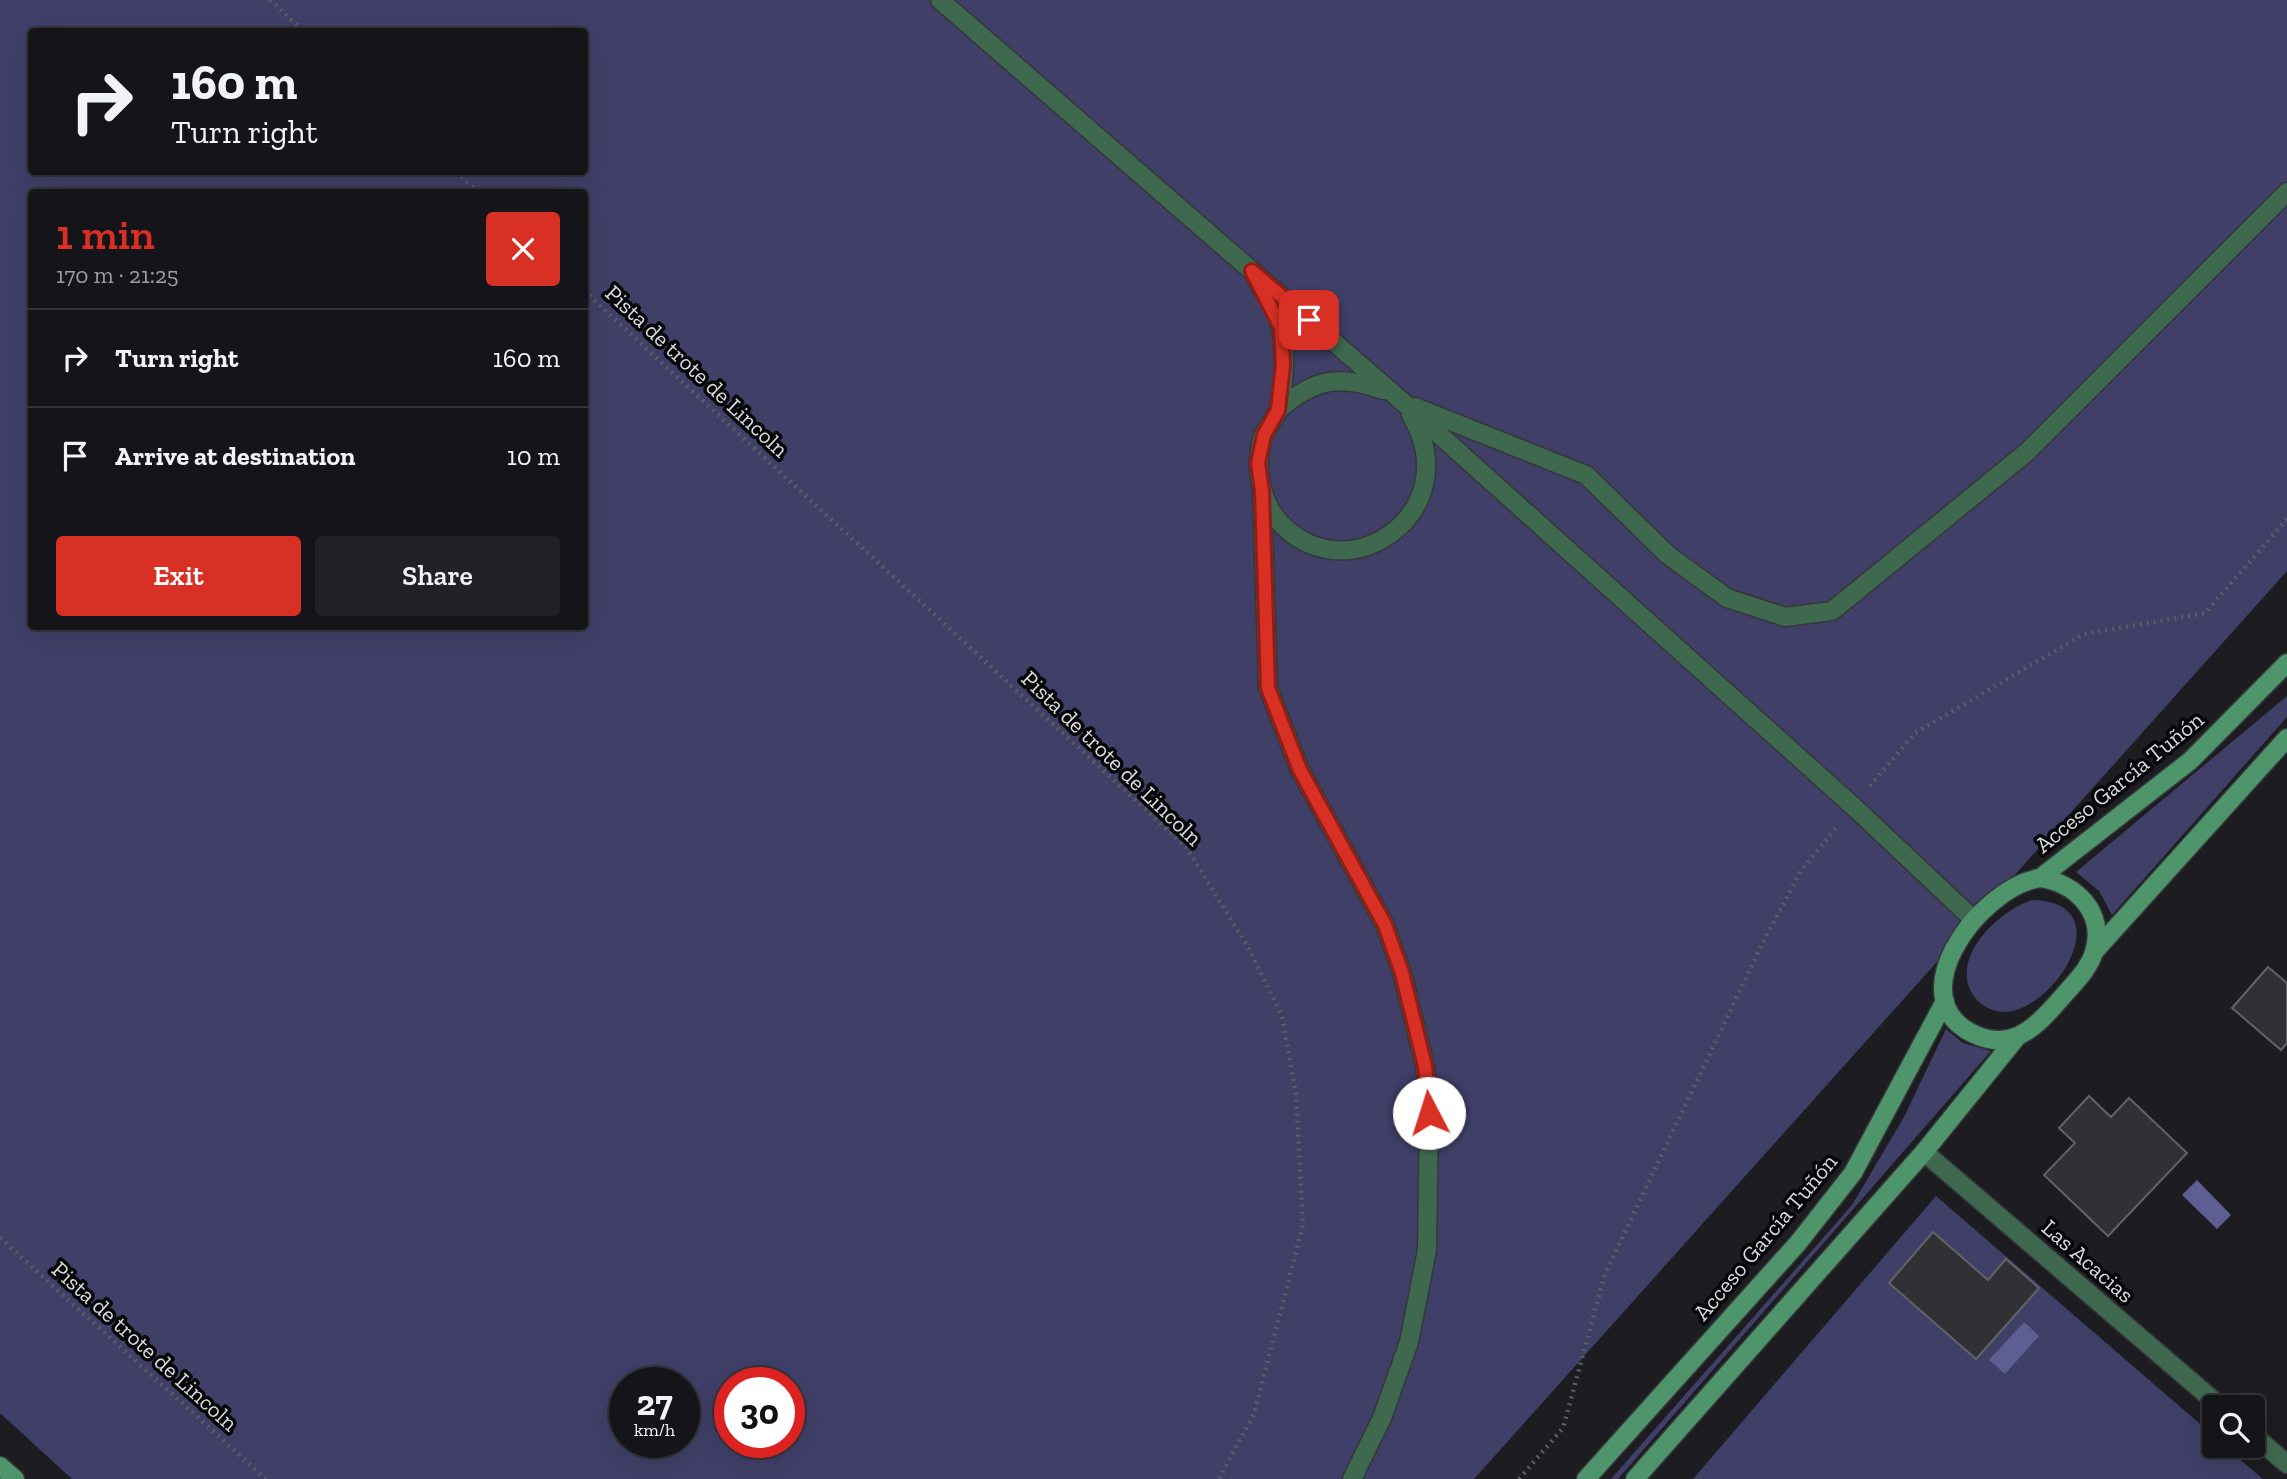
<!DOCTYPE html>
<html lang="en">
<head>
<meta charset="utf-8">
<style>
	body { margin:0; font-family:"Zilla Slab",serif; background:#222226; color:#f1f3f6; height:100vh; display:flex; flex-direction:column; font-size:26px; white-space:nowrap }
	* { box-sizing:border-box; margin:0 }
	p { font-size:23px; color:#9d9fa2 }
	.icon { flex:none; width:38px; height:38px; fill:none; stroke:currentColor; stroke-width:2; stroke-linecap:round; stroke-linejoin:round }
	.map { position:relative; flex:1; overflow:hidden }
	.details { position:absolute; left:28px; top:189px; width:560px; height:441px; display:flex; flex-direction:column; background:#151519; border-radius:7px; box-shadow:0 7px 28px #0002,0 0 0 2px #343438 }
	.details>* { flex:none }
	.guide { position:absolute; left:28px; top:28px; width:560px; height:147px; border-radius:7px; box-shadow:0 7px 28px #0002,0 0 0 2px #343438; background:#151519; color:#f1f3f6; overflow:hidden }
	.tools { position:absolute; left:2202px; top:1395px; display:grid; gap:14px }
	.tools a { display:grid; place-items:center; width:63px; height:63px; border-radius:7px; background:#151519; box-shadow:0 7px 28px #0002,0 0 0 2px #343438; font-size:35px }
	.speed { position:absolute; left:609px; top:1367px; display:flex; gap:14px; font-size:35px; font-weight:700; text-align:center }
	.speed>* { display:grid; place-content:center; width:91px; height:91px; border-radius:50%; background:#151519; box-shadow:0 7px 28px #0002,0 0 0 2px #343438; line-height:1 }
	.speed small { font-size:18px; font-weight:400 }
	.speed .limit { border:10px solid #d22; background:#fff; color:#111 }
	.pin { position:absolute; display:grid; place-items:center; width:60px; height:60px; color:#fff; margin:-30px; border-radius:14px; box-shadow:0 4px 10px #0006 }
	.me { position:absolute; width:77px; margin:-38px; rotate:355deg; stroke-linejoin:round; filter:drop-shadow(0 0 5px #0008) }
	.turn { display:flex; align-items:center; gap:24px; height:147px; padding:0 28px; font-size:32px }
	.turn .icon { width:91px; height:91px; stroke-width:2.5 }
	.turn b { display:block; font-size:49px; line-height:60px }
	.round { display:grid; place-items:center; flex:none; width:74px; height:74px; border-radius:7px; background:#222226 }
	.overview { display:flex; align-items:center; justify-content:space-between; height:119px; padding:0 28px }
	h1 { font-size:42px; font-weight:600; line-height:52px; color:#d93025 }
	.primary-button { display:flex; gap:14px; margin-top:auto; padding:14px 28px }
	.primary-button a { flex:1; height:80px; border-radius:7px; background:#d93025; color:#fff; font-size:28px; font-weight:600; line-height:80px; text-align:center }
	.primary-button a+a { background:#222226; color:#f1f3f6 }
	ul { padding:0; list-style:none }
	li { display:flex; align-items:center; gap:21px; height:98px; padding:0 28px; border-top:2px solid #343438 }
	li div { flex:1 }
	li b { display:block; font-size:26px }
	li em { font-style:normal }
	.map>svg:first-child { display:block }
	.green { fill:#403f68; fill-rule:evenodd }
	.water { fill:#5f5e92 }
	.building { fill:#303035; stroke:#626268; stroke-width:2 }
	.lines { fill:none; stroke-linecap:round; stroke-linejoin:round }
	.street-casing { stroke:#36373b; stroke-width:21 }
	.secondary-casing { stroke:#36373b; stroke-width:21 }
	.path { stroke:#5d5e62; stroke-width:4.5; stroke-dasharray:2 5; stroke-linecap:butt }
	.street { stroke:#3f694f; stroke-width:18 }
	.secondary { stroke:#4f956b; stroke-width:18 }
	.route-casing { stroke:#8d1f18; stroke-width:18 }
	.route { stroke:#d93025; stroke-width:12 }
	.labels { text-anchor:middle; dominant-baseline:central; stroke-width:7; stroke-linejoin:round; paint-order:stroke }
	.street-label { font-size:23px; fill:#d9dadd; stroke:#070709 }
</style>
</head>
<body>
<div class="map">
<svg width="2287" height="1479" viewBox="0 0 2287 1479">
	<rect width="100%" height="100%" fill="#1c1c21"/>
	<!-- green -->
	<path class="green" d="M0,0H2287V571L1474,1479H72L0,1413ZM32,32H584V172H32ZM32,192H584V626H32ZM625,1382H684V1442H625ZM730,1382H789V1442H730Z
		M2287,696V717L2112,915L2099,891L2076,872Z
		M2032,900C2128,902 2047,1024 1996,1011C1984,1008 1973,999 1969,987C1956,951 2001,910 2032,900Z
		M1946,1029L1963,1043L1991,1051L1618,1479H1611L1852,1205L1904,1117Z
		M1936,1196L2214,1436V1446H2224L2263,1479H1693Z"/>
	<!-- water -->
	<path class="water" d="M2197,1180L2231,1215L2217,1229L2182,1195Z
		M2024,1322L2039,1336L2005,1374L1989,1360Z"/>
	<!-- building -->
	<path class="building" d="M2268,967L2287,983V1043L2281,1050L2232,1008Z
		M2089,1096L2111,1117L2129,1098L2187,1153L2108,1236L2044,1175L2075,1143L2059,1128Z
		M1933,1232L1988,1280L2006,1259L2039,1288L1976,1359L1889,1283Z"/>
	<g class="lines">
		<defs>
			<path id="street" d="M940,0L1404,403L1854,807L1974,920
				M1257,280C1265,295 1278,312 1281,328C1286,352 1284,385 1279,408C1276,418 1267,426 1263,436C1255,463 1259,496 1276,518C1342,599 1470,514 1411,415
				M1415,407L1586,475L1668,555L1727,598L1785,617L1832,611L2027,452L2287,192
				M1278,410C1314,379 1338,374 1383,390
				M1262,491L1268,688L1300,770L1385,925L1402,973L1425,1066L1429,1113L1427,1250L1409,1342L1382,1418L1352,1479
				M1924,1152L2221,1407
				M2252,1434L2287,1464"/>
			<path id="secondary" d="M2040,878C2076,883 2106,913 2094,952C2089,969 2075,982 2064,995C2042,1020 2018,1050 1981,1037C1893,1005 1977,888 2040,878Z
				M2040,878L2190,761L2287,663
				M2094,952L2287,738
				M0,1466L15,1479
				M1586,1479L1798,1243L1853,1173L1945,1001
				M1635,1479L1924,1152L2017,1037"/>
		</defs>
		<!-- street casing -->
		<use href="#street" class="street-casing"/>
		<!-- secondary casing -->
		<use href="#secondary" class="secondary-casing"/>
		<!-- path -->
		<path class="path" d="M270,0L304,32
			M456,172L478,192
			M584,291L1186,847L1248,947L1282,1016L1296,1095L1303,1225L1254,1414L1219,1479
			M1870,786L1915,733L2084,634L2205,613L2287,519
			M0,1238L266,1479
			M1519,1479L1563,1428L1605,1274L1765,938L1801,871L1836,828"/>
		<!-- street -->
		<use href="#street" class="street"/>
		<!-- secondary -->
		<use href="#secondary" class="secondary"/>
	</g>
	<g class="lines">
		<defs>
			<path id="route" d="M1309,320L1252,271L1281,327L1283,364L1278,410L1264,435L1258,463L1262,491L1268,688L1300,770L1385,925L1402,973L1425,1066L1429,1113"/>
		</defs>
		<!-- route casing -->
		<use href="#route" class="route-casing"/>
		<!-- route -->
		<use href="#route" class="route"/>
	</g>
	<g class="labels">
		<!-- street labels -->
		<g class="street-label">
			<text transform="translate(697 371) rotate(43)">Pista de trote de Lincoln</text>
			<text transform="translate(1112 758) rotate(44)">Pista de trote de Lincoln</text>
			<text transform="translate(2119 782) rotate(-39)">Acceso García Tuñón</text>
			<text transform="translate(1765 1237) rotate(-50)">Acceso García Tuñón</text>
			<text transform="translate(2088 1261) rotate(41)">Las Acacias</text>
			<text transform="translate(145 1346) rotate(42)">Pista de trote de Lincoln</text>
		</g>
	</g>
</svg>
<div class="tools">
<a><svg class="icon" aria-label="search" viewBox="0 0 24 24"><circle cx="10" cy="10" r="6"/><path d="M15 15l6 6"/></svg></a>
</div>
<div class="speed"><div>27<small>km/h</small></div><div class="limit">30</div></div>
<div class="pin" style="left:1309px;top:320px;background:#d93025"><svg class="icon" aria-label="arrive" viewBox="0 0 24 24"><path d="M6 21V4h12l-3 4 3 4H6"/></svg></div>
<svg class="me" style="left:1429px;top:1113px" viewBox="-20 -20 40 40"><circle r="19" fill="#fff"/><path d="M0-13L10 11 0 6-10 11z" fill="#d93025"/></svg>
<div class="guide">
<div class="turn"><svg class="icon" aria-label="right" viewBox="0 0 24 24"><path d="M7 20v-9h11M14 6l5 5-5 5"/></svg><div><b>160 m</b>Turn right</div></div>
</div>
<section class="details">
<div class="overview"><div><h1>1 min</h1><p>170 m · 21:25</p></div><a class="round" style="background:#d93025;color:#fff"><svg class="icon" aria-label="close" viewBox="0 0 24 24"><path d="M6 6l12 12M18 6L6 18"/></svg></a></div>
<ul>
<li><svg class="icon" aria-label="right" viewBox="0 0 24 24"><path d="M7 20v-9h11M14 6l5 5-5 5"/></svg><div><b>Turn right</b></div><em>160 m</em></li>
<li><svg class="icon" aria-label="arrive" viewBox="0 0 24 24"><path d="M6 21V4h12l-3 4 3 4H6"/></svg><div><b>Arrive at destination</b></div><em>10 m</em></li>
</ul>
<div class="primary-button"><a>Exit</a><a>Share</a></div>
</section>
</div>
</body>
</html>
